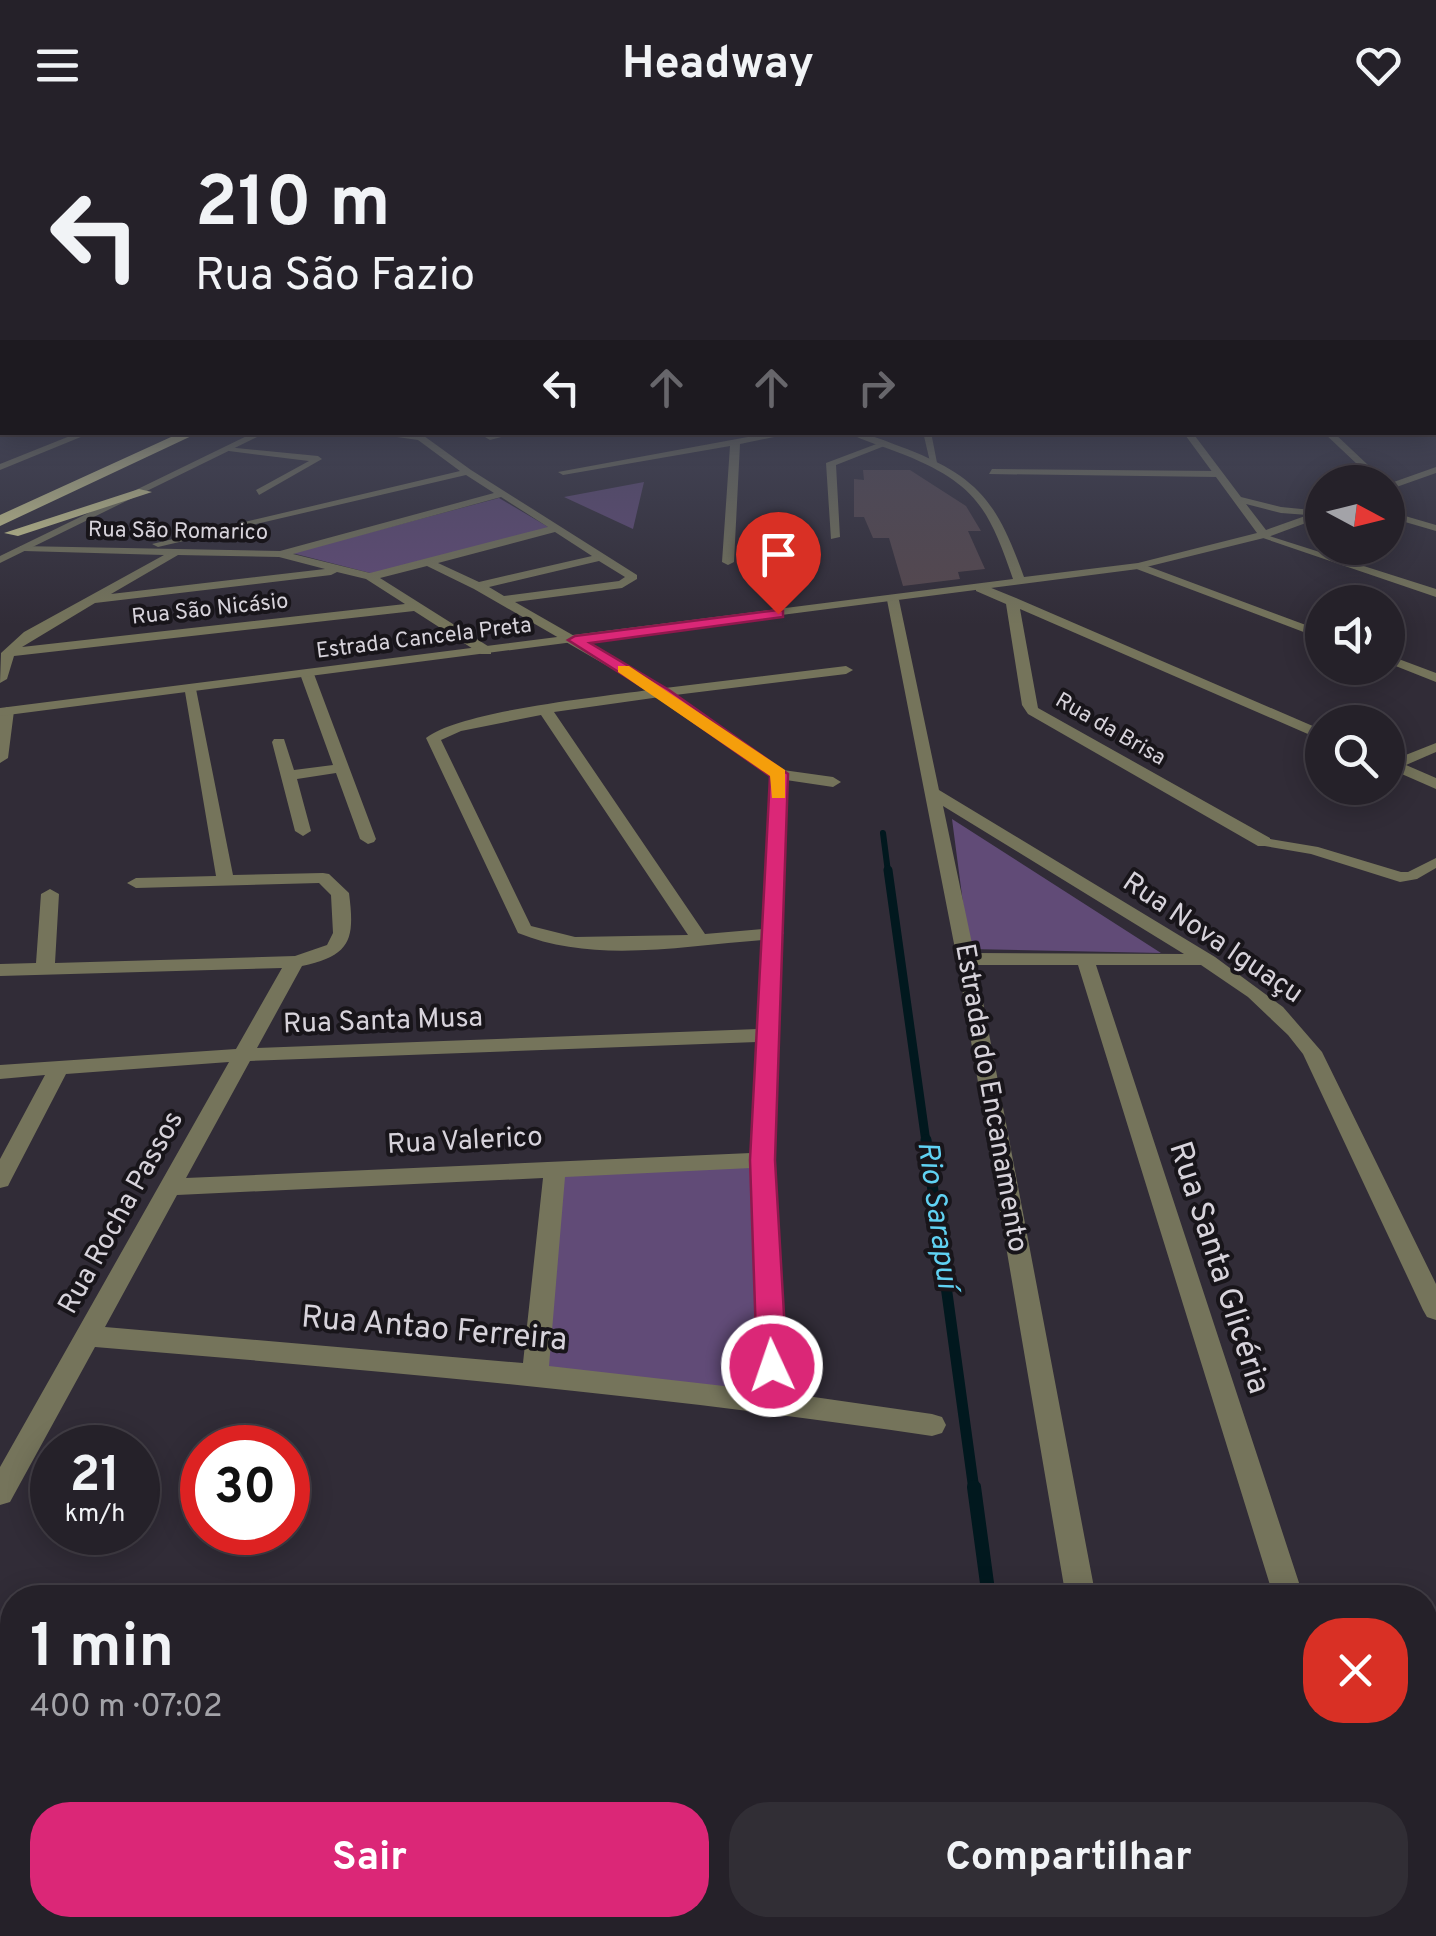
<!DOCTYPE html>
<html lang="pt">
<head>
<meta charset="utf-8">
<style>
	body { margin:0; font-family:Overpass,sans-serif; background:#312e35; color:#f1f3f6; height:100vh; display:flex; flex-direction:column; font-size:38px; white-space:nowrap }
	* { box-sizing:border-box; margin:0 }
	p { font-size:32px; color:#a3a3a8 }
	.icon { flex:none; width:55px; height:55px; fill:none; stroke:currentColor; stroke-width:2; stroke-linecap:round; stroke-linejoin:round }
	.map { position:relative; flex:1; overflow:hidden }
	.panel { position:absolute; left:0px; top:1455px; width:1438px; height:352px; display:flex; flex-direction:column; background:#252129; border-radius:40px 40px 0 0; box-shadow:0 5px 25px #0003,0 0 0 2px #423e46 }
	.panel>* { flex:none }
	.top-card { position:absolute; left:0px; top:0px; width:1438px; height:305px; box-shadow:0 5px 25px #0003,0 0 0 2px #423e46; background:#252129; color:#f1f3f6; overflow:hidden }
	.needle { width:65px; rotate:97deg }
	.controls { position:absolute; left:1305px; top:335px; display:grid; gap:20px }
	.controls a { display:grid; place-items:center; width:100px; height:100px; border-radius:50%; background:#252129; box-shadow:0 5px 25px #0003,0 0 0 2px #423e46; font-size:50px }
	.speed { position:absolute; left:30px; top:1295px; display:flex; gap:20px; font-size:50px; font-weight:700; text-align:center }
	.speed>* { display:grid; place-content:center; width:130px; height:130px; border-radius:50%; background:#252129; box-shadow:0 5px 25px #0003,0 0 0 2px #423e46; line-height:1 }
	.speed small { font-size:25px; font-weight:400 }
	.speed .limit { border:15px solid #d22; background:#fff; color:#111 }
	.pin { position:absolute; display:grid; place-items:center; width:85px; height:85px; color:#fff; margin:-102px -42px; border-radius:50% 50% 50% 0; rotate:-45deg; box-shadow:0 0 10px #0007 }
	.pin .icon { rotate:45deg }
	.me { position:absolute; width:110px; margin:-55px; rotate:357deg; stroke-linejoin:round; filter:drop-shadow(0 0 8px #0008) }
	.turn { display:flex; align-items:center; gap:35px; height:210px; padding:0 30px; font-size:45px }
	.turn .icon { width:130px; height:130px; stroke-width:2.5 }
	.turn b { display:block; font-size:70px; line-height:85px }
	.lanes { display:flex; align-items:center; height:95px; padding:0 30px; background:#0003; justify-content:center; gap:50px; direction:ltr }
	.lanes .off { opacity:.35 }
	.round { display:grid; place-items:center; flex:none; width:105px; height:105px; border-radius:40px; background:#312e35 }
	.head { display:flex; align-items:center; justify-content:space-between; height:170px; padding:0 30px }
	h1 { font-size:60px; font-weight:700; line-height:75px }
	.primary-button { display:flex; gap:20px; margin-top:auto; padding:20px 30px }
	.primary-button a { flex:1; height:115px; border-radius:40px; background:#db2777; color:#fff; font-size:40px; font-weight:700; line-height:115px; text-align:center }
	.primary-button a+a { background:#312e35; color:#f1f3f6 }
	header { display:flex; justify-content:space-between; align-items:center; height:130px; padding:0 30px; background:#252129; font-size:45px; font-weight:700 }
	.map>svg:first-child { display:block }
	.green { fill:#614b77 }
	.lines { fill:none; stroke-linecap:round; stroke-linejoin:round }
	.stream-far3 { stroke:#01181e; stroke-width:6 }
	.stream-far2 { stroke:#01181e; stroke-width:9 }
	.stream-far1 { stroke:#01181e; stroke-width:11 }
	.stream { stroke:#01181e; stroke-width:14 }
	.building { fill:#55474d }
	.service { fill:#75745b; fill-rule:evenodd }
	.minor { fill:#75745b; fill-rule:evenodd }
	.tertiary { fill:#75745b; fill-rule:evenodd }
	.motorway { fill:#d7d595; fill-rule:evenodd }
	.route { fill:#db2777; stroke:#8e194d; stroke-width:2.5 }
	.slow { fill:#f59e0b }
	.labels { text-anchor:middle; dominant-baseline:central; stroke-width:8; stroke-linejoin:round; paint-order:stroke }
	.far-street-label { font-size:22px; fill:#d7d3db; stroke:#18151a }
	.street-label { font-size:28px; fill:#d7d3db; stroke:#18151a }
	.water-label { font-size:30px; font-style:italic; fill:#60d2f3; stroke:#18151a }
	.near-street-label { font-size:32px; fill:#d7d3db; stroke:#18151a }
</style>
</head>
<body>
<header><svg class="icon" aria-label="menu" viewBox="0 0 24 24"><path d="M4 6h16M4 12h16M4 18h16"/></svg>Headway<svg class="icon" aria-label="heart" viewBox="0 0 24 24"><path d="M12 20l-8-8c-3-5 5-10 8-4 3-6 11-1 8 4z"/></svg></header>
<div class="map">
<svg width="1436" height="1806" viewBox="0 0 1436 1806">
	<rect width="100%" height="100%" fill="#312c37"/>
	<!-- green -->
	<path class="green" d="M644,352L633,399L564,367Z
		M499,368L550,398L374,444L292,423Z
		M952,689L1161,823L969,819Z
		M762,1030L773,1270L535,1242L555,1037Z"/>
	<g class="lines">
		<!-- stream-far3 -->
		<path class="stream-far3" d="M883,703L888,742"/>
		<!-- stream-far2 -->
		<path class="stream-far2" d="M888,740L926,1012"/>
		<!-- stream-far1 -->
		<path class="stream-far1" d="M926,1010L974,1360"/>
		<!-- stream -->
		<path class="stream" d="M974,1357L989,1468
			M1028,1795L1029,1806
			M1404,1806L1436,1793"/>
	</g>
	<!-- building -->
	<path class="building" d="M863,340H910L966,376L981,401H968L985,439L958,442L960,449L903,456L889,408H873L864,387H854V349L864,350Z"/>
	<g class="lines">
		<!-- service -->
		<path class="service" d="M923,302H931L938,338L931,336Z
			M226,317L318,326L322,329L259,365L256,360L309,331L229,321Z
			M1264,708L1318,717L1401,742H1408L1436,728V738L1417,749L1400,752L1311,724L1259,715V709Z"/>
		<!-- minor -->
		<path class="minor" d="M0,270L2,271V275L0,276Z
			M1435,280L1436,281V287L1435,286Z
			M80,302H93L0,340V334Z
			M148,302H161L162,304L157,307Z
			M389,302L424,306L471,340L637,445V449L622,458L515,472L665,558L846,536L853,540L846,544L675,565L783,640L833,647L841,652L833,657L786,650L781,799L784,803L781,807L773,1030L786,1263L932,1284L942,1287L946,1295L942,1303L932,1306C654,1265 375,1240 95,1217L10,1372L0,1375V1337L229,932L66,944L11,1050L8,1056L0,1058V1029L45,945L0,949V935L236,919L282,838L0,846V834L36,833L41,764L50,759L59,764L55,833L295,826L327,815L333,803L331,765L319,753L136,758L127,753L136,748L216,746L184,556L196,559L233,745L323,743L329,744L349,763C355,810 351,825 302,836L257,918L758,899L763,810C682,816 594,834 518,803L426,608C460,581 600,567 649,560L474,459L427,436L380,448L491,518V524H481L414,481L14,526L7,549L0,553L1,523L24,502L164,425L24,421L20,420V416L280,421L494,363L466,345L158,417L152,414L460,341L418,310L390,306ZM501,367L548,397L370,443L293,424ZM555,402L592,426L479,452L438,433ZM178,425L279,427L325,439L111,464ZM599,431L625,447L619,451L504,466L489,457ZM337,442L366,449L405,474L22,517L95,473L331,445ZM660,567L771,646L763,799L705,804L554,582ZM541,585L688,805L575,807L531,796L441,610L461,601ZM757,912L751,1023L186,1048L250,931ZM751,1038L759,1260L549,1236L565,1047ZM543,1048L523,1233L105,1197L177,1065Z
			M499,302H520L490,310L485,307Z
			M775,302H798L740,314L734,432L728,435L722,432L730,316L563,345L558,342Z
			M1100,302H1191L1192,303L1187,306Z
			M1323,302H1333L1386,352H1376Z
			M879,313L887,315L836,335L840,407L831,409L826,333Z
			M992,339L1217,341L1222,344L1217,347L989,344Z
			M1388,381L1436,395V401L1388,387Z
			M1260,403L1436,459V467L1260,407Z
			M1134,434H1142L1322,501V509L1134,438Z
			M976,455H984L1016,468L1322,600V609L1317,608L1020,479L1038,578L1270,708V716H1258L1028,584L1022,575L1006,474L976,461Z
			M893,466L899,470L939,660L1215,827L1283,877L1322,922L1436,1154V1190L1427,1187L1423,1180L1303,924L1288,905L1248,867L1201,835H1096L1304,1468H1274L1078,835H976L1096,1468H1066L957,829L887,470ZM943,676L1184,824L974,823Z
			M1388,525L1436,543V552L1388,533Z
			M307,540L314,544L376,709L374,712L368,714L360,709L336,643L297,649L311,701L303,706L295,701L272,612L274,609H284L294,640L333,635L300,544Z
			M7,577L14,581L8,628L0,633V581Z
			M1436,613V622L1406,635L1436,648V659L1388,638V629L1393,630Z
			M0,1491L12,1492V1522L0,1521Z
			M1425,1627L1436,1628V1662L1425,1661Z
			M124,1795H160L156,1806H120Z
			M673,1795H709L707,1806H671Z
			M1085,1795H1121L1122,1806H1086Z"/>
		<!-- tertiary -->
		<path class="tertiary" d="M255,302H267L0,433V426Z
			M847,302C868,302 887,312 907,319C981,348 998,375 1024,447L1138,433L1257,403L1183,302H1192L1241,367L1281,377L1322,381V387L1268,407L1138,439L0,586V578L1013,449C989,379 976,354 905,325C886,317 865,312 847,302ZM1246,374L1281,383L1308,385L1266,400Z
			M1436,337V343L1388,360V354Z"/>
		<!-- motorway -->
		<path class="motorway" d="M182,302H200L0,396V385Z
			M139,359L152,362L18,406L4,403Z"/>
	</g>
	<!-- sky -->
	<linearGradient id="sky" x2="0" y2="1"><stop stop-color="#1b181e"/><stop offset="0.49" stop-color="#484b5e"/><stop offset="1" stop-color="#484b5e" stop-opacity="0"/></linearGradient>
	<rect width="1436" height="495" fill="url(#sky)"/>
	<!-- route -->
	<path class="route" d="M778,480L783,481V487L590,513L669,560L788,644L775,1030L787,1236L782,1244L772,1248L761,1244L757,1236L750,1030L770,646L658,567L568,510L575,506Z"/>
	<!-- slow -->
	<path class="slow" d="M618,536H629L785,640V668H772L770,646L618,542Z"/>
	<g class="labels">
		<!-- far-street labels -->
		<g class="far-street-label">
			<text transform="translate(178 402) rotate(1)">Rua São Romarico</text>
			<text transform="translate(210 480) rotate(-6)">Rua São Nicásio</text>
			<text transform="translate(424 509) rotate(-7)">Estrada Cancela Preta</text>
			<text transform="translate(1110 600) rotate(30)">Rua da Brisa</text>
		</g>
		<!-- street labels -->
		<g class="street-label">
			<text transform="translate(1212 809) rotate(34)">Rua Nova Iguaçu</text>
			<text transform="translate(383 892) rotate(-2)">Rua Santa Musa</text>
			<text transform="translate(990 968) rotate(80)">Estrada do Encanamento</text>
			<text transform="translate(465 1012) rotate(-3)">Rua Valerico</text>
			<text transform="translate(122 1083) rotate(-61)">Rua Rocha Passos</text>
		</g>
		<!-- water labels -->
		<g class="water-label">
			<text transform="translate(936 1085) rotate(82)">Rio Sarapuí</text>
		</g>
		<!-- near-street labels -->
		<g class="near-street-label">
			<text transform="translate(1218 1138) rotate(72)">Rua Santa Glicéria</text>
			<text transform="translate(434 1200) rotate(5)">Rua Antao Ferreira</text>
		</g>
	</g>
</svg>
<div class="controls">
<a><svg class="needle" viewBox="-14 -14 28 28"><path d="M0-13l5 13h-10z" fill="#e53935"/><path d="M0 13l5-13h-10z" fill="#a3a3a8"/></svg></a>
<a><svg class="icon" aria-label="sound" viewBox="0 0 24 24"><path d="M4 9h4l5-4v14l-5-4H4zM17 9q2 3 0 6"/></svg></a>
<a><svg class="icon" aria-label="search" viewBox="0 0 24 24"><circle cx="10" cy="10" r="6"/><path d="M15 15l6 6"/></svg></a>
</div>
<div class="speed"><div>21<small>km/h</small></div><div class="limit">30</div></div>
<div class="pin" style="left:778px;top:484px;background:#d93025"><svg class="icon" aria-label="arrive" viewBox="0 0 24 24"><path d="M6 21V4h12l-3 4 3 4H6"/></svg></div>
<svg class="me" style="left:772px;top:1236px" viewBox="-20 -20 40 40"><circle r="17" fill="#db2777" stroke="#fff" stroke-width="3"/><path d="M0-11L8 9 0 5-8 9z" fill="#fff"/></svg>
<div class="top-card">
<div class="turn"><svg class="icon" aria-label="left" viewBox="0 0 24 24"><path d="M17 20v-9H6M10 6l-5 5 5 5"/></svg><div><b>210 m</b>Rua São Fazio</div></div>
<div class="lanes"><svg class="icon" aria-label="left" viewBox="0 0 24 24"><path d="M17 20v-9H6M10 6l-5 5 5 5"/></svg><svg class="icon off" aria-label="ahead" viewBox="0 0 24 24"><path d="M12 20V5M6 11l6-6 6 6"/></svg><svg class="icon off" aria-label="ahead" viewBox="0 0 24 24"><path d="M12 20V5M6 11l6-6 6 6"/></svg><svg class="icon off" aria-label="right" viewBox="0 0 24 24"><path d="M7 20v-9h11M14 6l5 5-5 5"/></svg></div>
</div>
<section class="panel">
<div class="head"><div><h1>1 min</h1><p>400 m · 07:02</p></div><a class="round" style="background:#d93025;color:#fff"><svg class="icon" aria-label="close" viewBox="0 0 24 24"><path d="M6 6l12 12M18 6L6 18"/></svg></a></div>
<div class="primary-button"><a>Sair</a><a>Compartilhar</a></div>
</section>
</div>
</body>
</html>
